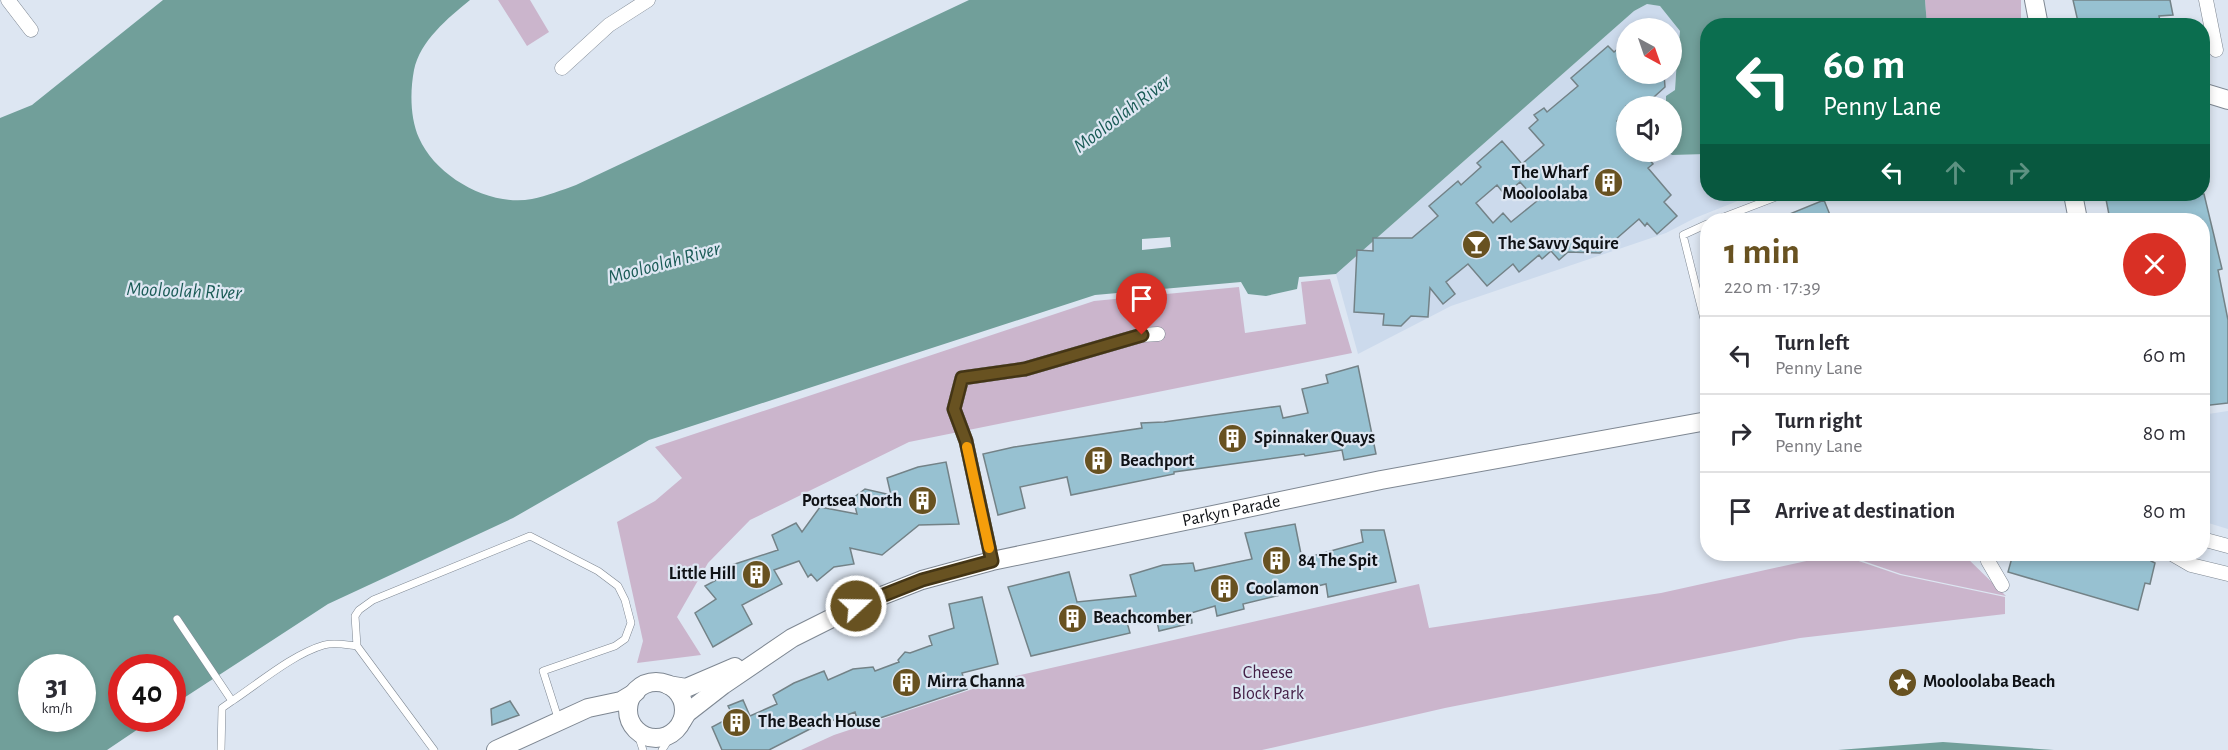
<!DOCTYPE html>
<html lang="en">
<head>
<meta charset="utf-8">
<style>
	body { margin:0; font-family:"Alegreya Sans",sans-serif; background:#f7f7f7; color:#2b2b33; height:100vh; display:flex; flex-direction:column; font-size:22px; white-space:nowrap }
	* { box-sizing:border-box; margin:0 }
	p { font-size:20px; color:#7c7c81 }
	.icon { flex:none; width:33px; height:33px; fill:none; stroke:currentColor; stroke-width:2; stroke-linecap:round; stroke-linejoin:round }
	.map { position:relative; flex:1; overflow:hidden }
	.side { position:absolute; left:1700px; top:213px; width:510px; height:348px; display:flex; flex-direction:column; background:#fff; border-radius:24px; box-shadow:0 3px 9px #0003 }
	.side>* { flex:none }
	.hud { position:absolute; left:1700px; top:18px; width:510px; height:183px; border-radius:24px; box-shadow:0 3px 9px #0003; background:#0b6e4f; color:#fff; overflow:hidden }
	.needle { width:39px; rotate:140deg }
	.tools { position:absolute; left:1616px; top:18px; display:grid; gap:12px }
	.tools a { display:grid; place-items:center; width:66px; height:66px; border-radius:50%; background:#fff; box-shadow:0 3px 9px #0003; font-size:30px }
	.speed { position:absolute; left:18px; top:654px; display:flex; gap:12px; font-size:30px; font-weight:700; text-align:center }
	.speed>* { display:grid; place-content:center; width:78px; height:78px; border-radius:50%; background:#fff; box-shadow:0 3px 9px #0003; line-height:1 }
	.speed small { font-size:15px; font-weight:400 }
	.speed .limit { border:9px solid #d22; background:#fff; color:#111 }
	.pin { position:absolute; display:grid; place-items:center; width:51px; height:51px; color:#fff; margin:-62px -26px; border-radius:50% 50% 50% 0; rotate:-45deg; box-shadow:0 0 6px #0007 }
	.pin .icon { rotate:45deg }
	.me { position:absolute; width:66px; margin:-33px; rotate:69deg; stroke-linejoin:round; filter:drop-shadow(0 0 4px #0008) }
	.turn { display:flex; align-items:center; gap:21px; height:126px; padding:0 24px; font-size:27px }
	.turn .icon { width:78px; height:78px; stroke-width:2.5 }
	.turn b { display:block; font-size:42px; line-height:51px }
	.lanes { display:flex; align-items:center; height:57px; padding:0 24px; background:#0003; justify-content:center; gap:30px; direction:ltr }
	.lanes .off { opacity:.35 }
	.round { display:grid; place-items:center; flex:none; width:63px; height:63px; border-radius:32px; background:#f7f7f7 }
	.summary { display:flex; align-items:center; justify-content:space-between; height:102px; padding:0 24px }
	h1 { font-size:36px; font-weight:700; line-height:45px; color:#685221 }
	ul { padding:0; list-style:none }
	li { display:flex; align-items:center; gap:18px; height:78px; padding:0 24px; border-top:2px solid #e1e1e2 }
	li div { flex:1 }
	li b { display:block; font-size:22px }
	li em { font-style:normal }
	.map>svg:first-child { display:block }
	.built { fill:#ccdaec }
	.green { fill:#cbb5cc }
	.water { fill:#719f9a; fill-rule:evenodd }
	.pier { fill:#dde6f2 }
	.building { fill:#97c1d1; stroke:#738287; stroke-width:1.5; fill-rule:evenodd }
	.lines { fill:none; stroke-linecap:round; stroke-linejoin:round }
	.service-casing { stroke:#7e8792; stroke-width:8 }
	.minor-casing { stroke:#7e8792; stroke-width:15 }
	.tertiary-casing { stroke:#7e8792; stroke-width:20 }
	.service { stroke:#fff; stroke-width:7 }
	.minor { stroke:#fff; stroke-width:14 }
	.tertiary { stroke:#fff; stroke-width:18 }
	.route-casing { stroke:#443515; stroke-width:15 }
	.route { stroke:#685221; stroke-width:10 }
	.slow { stroke:#f59e0b; stroke-width:10 }
	.labels { text-anchor:middle; dominant-baseline:central; stroke-width:4.5; stroke-linejoin:round; paint-order:stroke }
	.poi-label { font-size:18px; font-weight:bold; fill:#0f1216; stroke:#dde6f2; text-anchor:start }
	.street-label { font-size:18px; fill:#0f1216; stroke:#dde6f2 }
	.park-label { font-size:18px; fill:#442047; stroke:#dde6f2 }
	.water-label { font-size:20px; font-style:italic; fill:#1a5b56; stroke:#dde6f2 }
</style>
</head>
<body>
<div class="map">
<svg width="2228" height="750" viewBox="0 0 2228 750">
	<rect width="100%" height="100%" fill="#dde6f2"/>
	<!-- built -->
	<path class="built" d="M1647,4L1660,6L1680,31L1679,42L1671,49V28H1626V74H1671V50L1677,59L1675,90L1666,96V106H1626V152H1668L1672,155L1707,154V194H1755L1695,218L1666,233L1451,306L1358,354L1336,274L1634,11Z
		M2228,411V529L2202,521V415Z"/>
	<!-- green -->
	<path class="green" d="M498,0H530L549,32L527,46Z
		M1925,0H2021V25H1927Z
		M1330,279L1352,353L909,442L750,520L708,563L677,617L701,655L637,663L643,641L617,522L655,501L682,478L655,447L1094,301L1239,287L1245,333L1306,324L1301,282Z
		M1838,554L1900,575L2005,597V614L1800,638L1445,708L1262,750H801L834,735L1003,679L1419,584L1429,628L1661,593Z
		M1843,554H1963L2006,596L1901,574Z"/>
	<!-- water -->
	<path class="water" d="M163,0H470C448,18 420,41 414,70C410,91 410,118 419,138C436,177 490,207 532,199C547,196 562,190 576,185L969,0H1925L1927,25L1707,26V154L1672,155L1668,152H1671V106H1666V96L1675,90L1677,59L1671,49L1679,42L1680,31L1660,6L1647,4L1634,11L1336,274L1299,277L1297,289L1266,296L1248,294L1241,282L1095,295L649,440L513,518L328,604L173,705L172,668H122V718L153,719L107,750H0V118L32,105ZM32,668H82V718H32Z
		M1943,742L2054,750H2056H1838Z"/>
	<!-- pier -->
	<path class="pier" d="M1170,237L1171,247L1142,250V239Z"/>
	<!-- building -->
	<path class="building" d="M2073,0H2170L2173,15L2159,16L2161,26H2079Z
		M1626,42V74H1664L1665,87L1644,106H1626V113L1617,121L1626,132V152H1643L1653,164L1648,168L1671,195L1664,202L1677,216L1657,234L1647,223L1645,226L1639,219L1600,253L1568,252L1559,260L1551,251L1542,259L1539,255L1519,272L1513,264L1487,286L1468,264L1446,282L1455,294L1443,304L1430,288L1428,317L1411,316L1401,326L1383,325L1384,314L1354,312L1357,250L1373,251V238H1412L1438,216L1429,206L1458,181L1461,185L1481,167L1477,163L1502,141L1522,164L1544,145L1529,128L1538,120L1534,115L1544,108L1547,112L1578,86L1571,78L1608,46L1614,52ZM1520,182L1537,201L1511,222L1503,213L1493,223L1476,203L1497,185L1505,195Z
		M2105,194H2204L2222,269L2218,270L2228,320V403L2202,406V356L2206,355L2202,339V220H2110Z
		M1824,200L1832,220H1775Z
		M1358,366L1376,454L1344,460L1342,450L1305,456L1304,454L1174,472V474L1071,495L1067,477L1020,487L1025,508L998,515L983,454L1014,447L1142,428L1141,423L1164,422L1280,406L1283,418L1308,413L1302,389L1328,383L1326,375Z
		M946,462L959,524L919,525L882,555L850,548L854,564L834,567L817,581L811,574L808,577L799,561L774,570L782,584L742,605L752,624L713,647L695,613L716,599L705,586L735,570L732,565L778,550L772,535L796,523L802,532L820,507L857,514L853,498L865,489L891,495L887,478L918,467Z
		M1295,524L1302,559L1363,542L1361,530H1384L1396,582L1328,597L1326,584L1243,604L1244,609L1217,616L1215,606L1191,613L1192,623L1159,631L1157,621L1125,615L1130,633L1031,656L1008,587L1069,572L1077,602L1136,596L1130,575L1163,565L1193,563L1195,571L1252,559L1245,533Z
		M2013,554H2153L2151,561L2155,563L2150,584L2145,583L2138,610L2008,572Z
		M982,597L998,664L962,673L967,689L859,725L855,712L810,729L769,750H722L712,727L733,716L728,706L743,700L750,716L777,704L773,695L794,683L824,671L828,680L853,669L873,667L875,671L899,662L898,660L905,652L910,653L932,645L929,636L954,628L949,604Z
		M510,701L519,715L492,725L491,709Z"/>
	<g class="lines">
		<defs>
			<path id="service" d="M1716,220L1784,194
				M1707,224L1683,235L1707,331
				M177,619L232,701
				M636,729L643,750
				M221,750L222,708L232,701C259,683 293,654 324,645C335,642 347,645 357,646
				M434,750L357,646L355,616L359,610L373,600L530,536L598,571L618,586L625,600L631,623L625,639L615,646L543,671L559,721
				M662,750L674,731"/>
			<path id="minor" d="M8,0L31,30
				M2206,0L2216,50
				M562,68L609,25L648,0
				M2202,539L2228,546
				M1986,554L1988,561L2002,585
				M2172,554L2191,565L2228,574
				M992,561L966,441L954,409L962,378L1025,369L1142,335L1158,334"/>
			<g id="tertiary">
				<path d="M2034,0L2039,26"/>
				<path d="M2202,92L2228,100"/>
				<path d="M2073,194L2078,220"/>
				<circle cx="656" cy="710" r="28"/>
				<path d="M668,685L686,688L735,667"/>
				<path id="s1" d="M682,721L687,713L723,685L792,638L856,606L922,580L992,561L1381,480L1707,421"/>
				<path d="M496,750L588,708L621,701L636,692"/>
			</g>
		</defs>
		<!-- service casing -->
		<use href="#service" class="service-casing"/>
		<!-- minor casing -->
		<use href="#minor" class="minor-casing"/>
		<!-- tertiary casing -->
		<use href="#tertiary" class="tertiary-casing"/>
		<!-- service -->
		<use href="#service" class="service"/>
		<!-- minor -->
		<use href="#minor" class="minor"/>
		<!-- tertiary -->
		<use href="#tertiary" class="tertiary"/>
	</g>
	<g class="lines">
		<defs>
			<path id="route" d="M856,606L922,580L992,561L966,441L954,409L962,378L1025,369L1142,335"/>
		</defs>
		<!-- route casing -->
		<use href="#route" class="route-casing"/>
		<!-- route -->
		<use href="#route" class="route"/>
		<!-- slow -->
		<path class="slow" d="M967,447L989,548"/>
	</g>
	<!-- icons -->
	<defs>
		<symbol id="building-disc" viewBox="-11 -11 22 22"><circle r="9.5" fill="#685221" stroke="#dde6f2"/><path d="M-4-6H4V6H1V3H-1V6H-4ZM-2.5-4.3h1.7v1.8h-1.7ZM.8-4.3h1.7v1.8H.8ZM-2.5-1h1.7V.8h-1.7ZM.8-1h1.7V.8H.8Z" fill="#fff"/></symbol>
		<symbol id="bar-disc" viewBox="-11 -11 22 22"><circle r="9.5" fill="#685221" stroke="#dde6f2"/><path d="M-6-5H6L.8 .8V4.5H3.5V6h-7V4.5H-.8V.8Z" fill="#fff"/></symbol>
		<symbol id="sight-disc" viewBox="-11 -11 22 22"><circle r="9.5" fill="#685221" stroke="#dde6f2"/><path d="M0-6L1.8-2.2L6-1.7L2.9 1.2L3.7 5.4L0 3.3L-3.7 5.4L-2.9 1.2L-6-1.7L-1.8-2.2Z" fill="#fff"/></symbol>
	</defs>
	<g fill-rule="evenodd">
		<use href="#building-disc" x="1592" y="166" width="33" height="33"/>
		<use href="#bar-disc" x="1460" y="228" width="33" height="33"/>
		<use href="#building-disc" x="1216" y="422" width="33" height="33"/>
		<use href="#building-disc" x="1082" y="444" width="33" height="33"/>
		<use href="#building-disc" x="906" y="484" width="33" height="33"/>
		<use href="#building-disc" x="1260" y="544" width="33" height="33"/>
		<use href="#building-disc" x="740" y="558" width="33" height="33"/>
		<use href="#building-disc" x="1208" y="572" width="33" height="33"/>
		<use href="#building-disc" x="1056" y="602" width="33" height="33"/>
		<use href="#building-disc" x="890" y="666" width="33" height="33"/>
		<use href="#sight-disc" x="1886" y="666" width="33" height="33"/>
		<use href="#building-disc" x="720" y="706" width="33" height="33"/>
	</g>
	<g class="labels">
		<!-- poi labels -->
		<g class="poi-label">
			<text x="1588" y="173" text-anchor="end">The Wharf<tspan x="1588" dy="21">Mooloolaba</tspan></text>
			<text x="1498" y="244">The Savvy Squire</text>
			<text x="1254" y="438">Spinnaker Quays</text>
			<text x="1120" y="461">Beachport</text>
			<text x="902" y="501" text-anchor="end">Portsea North</text>
			<text x="1298" y="561">84 The Spit</text>
			<text x="736" y="574" text-anchor="end">Little Hill</text>
			<text x="1246" y="589">Coolamon</text>
			<text x="1093" y="618">Beachcomber</text>
			<text x="927" y="682">Mirra Channa</text>
			<text x="1923" y="682">Mooloolaba Beach</text>
			<text x="758" y="722">The Beach House</text>
		</g>
		<!-- street labels -->
		<g class="street-label">
			<text stroke="none"><textPath href="#s1" startOffset="598">Parkyn Parade</textPath></text>
		</g>
		<!-- park labels -->
		<g class="park-label">
			<text x="1268" y="673">Cheese<tspan x="1268" dy="21">Block Park</tspan></text>
		</g>
		<!-- water labels -->
		<g class="water-label">
			<text transform="translate(1122 114) rotate(-37)">Mooloolah River</text>
			<text transform="translate(664 263) rotate(-15)">Mooloolah River</text>
			<text transform="translate(184 291) rotate(2)">Mooloolah River</text>
		</g>
	</g>
</svg>
<div class="tools">
<a><svg class="needle" viewBox="-14 -14 28 28"><path d="M0-13l5 13h-10z" fill="#e53935"/><path d="M0 13l5-13h-10z" fill="#7c7c81"/></svg></a>
<a><svg class="icon" aria-label="sound" viewBox="0 0 24 24"><path d="M4 9h4l5-4v14l-5-4H4zM17 9q2 3 0 6"/></svg></a>
</div>
<div class="speed"><div>31<small>km/h</small></div><div class="limit">40</div></div>
<div class="pin" style="left:1142px;top:335px;background:#d93025"><svg class="icon" aria-label="arrive" viewBox="0 0 24 24"><path d="M6 21V4h12l-3 4 3 4H6"/></svg></div>
<svg class="me" style="left:856px;top:606px" viewBox="-20 -20 40 40"><circle r="17" fill="#685221" stroke="#fff" stroke-width="3"/><path d="M0-11L8 9 0 5-8 9z" fill="#fff"/></svg>
<div class="hud">
<div class="turn"><svg class="icon" aria-label="left" viewBox="0 0 24 24"><path d="M17 20v-9H6M10 6l-5 5 5 5"/></svg><div><b>60 m</b>Penny Lane</div></div>
<div class="lanes"><svg class="icon" aria-label="left" viewBox="0 0 24 24"><path d="M17 20v-9H6M10 6l-5 5 5 5"/></svg><svg class="icon off" aria-label="ahead" viewBox="0 0 24 24"><path d="M12 20V5M6 11l6-6 6 6"/></svg><svg class="icon off" aria-label="right" viewBox="0 0 24 24"><path d="M7 20v-9h11M14 6l5 5-5 5"/></svg></div>
</div>
<section class="side">
<div class="summary"><div><h1>1 min</h1><p>220 m · 17:39</p></div><a class="round" style="background:#d93025;color:#fff"><svg class="icon" aria-label="close" viewBox="0 0 24 24"><path d="M6 6l12 12M18 6L6 18"/></svg></a></div>
<ul>
<li><svg class="icon" aria-label="left" viewBox="0 0 24 24"><path d="M17 20v-9H6M10 6l-5 5 5 5"/></svg><div><b>Turn left</b><p>Penny Lane</p></div><em>60 m</em></li>
<li><svg class="icon" aria-label="right" viewBox="0 0 24 24"><path d="M7 20v-9h11M14 6l5 5-5 5"/></svg><div><b>Turn right</b><p>Penny Lane</p></div><em>80 m</em></li>
<li><svg class="icon" aria-label="arrive" viewBox="0 0 24 24"><path d="M6 21V4h12l-3 4 3 4H6"/></svg><div><b>Arrive at destination</b></div><em>80 m</em></li>
</ul>
</section>
</div>
</body>
</html>
